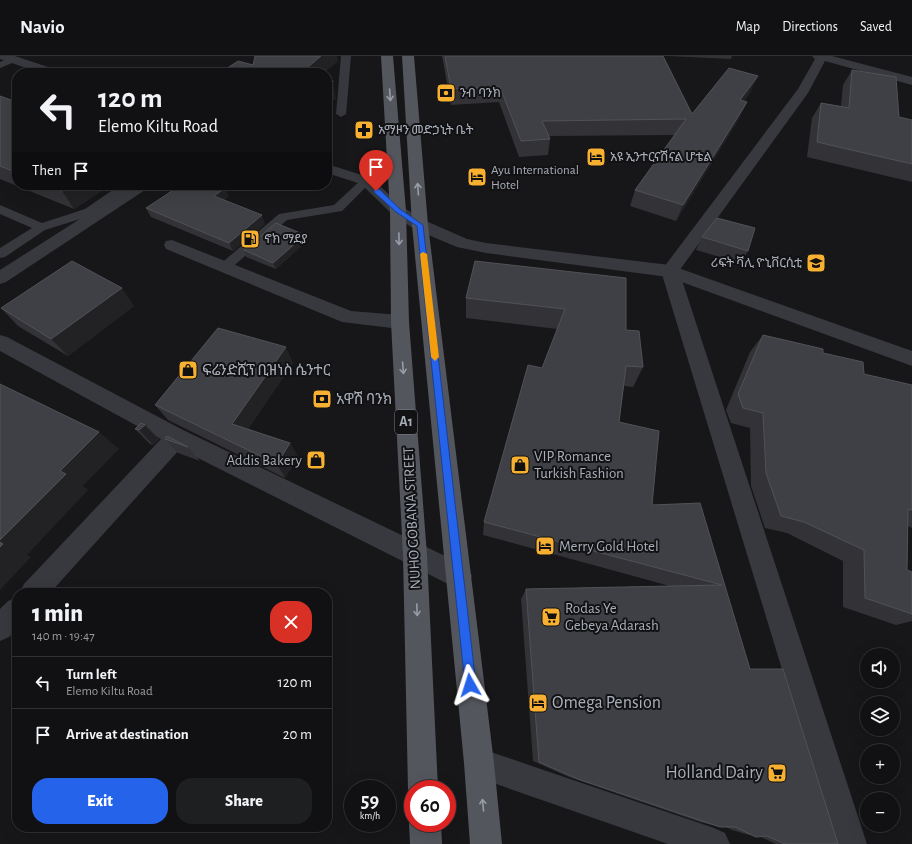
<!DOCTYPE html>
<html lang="en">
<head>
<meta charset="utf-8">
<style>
	body { margin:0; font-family:"Alegreya Sans","Noto Sans Ethiopic",sans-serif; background:#1e1f21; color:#f1f3f6; height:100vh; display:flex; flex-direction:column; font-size:15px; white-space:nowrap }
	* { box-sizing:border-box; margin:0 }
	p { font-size:13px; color:#9c9da0 }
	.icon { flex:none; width:22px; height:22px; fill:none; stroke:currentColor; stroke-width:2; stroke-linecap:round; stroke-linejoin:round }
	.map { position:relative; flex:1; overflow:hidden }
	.details { position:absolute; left:12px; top:532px; width:320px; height:244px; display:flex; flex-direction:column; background:#111113; border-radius:16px; box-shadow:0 4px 16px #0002,0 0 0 1px #303133 }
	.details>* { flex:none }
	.banner { position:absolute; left:12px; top:12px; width:320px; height:122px; border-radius:16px; box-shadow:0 4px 16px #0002,0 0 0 1px #303133; background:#111113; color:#f1f3f6; overflow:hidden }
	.buttons { position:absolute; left:860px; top:592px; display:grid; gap:8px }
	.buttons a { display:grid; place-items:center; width:40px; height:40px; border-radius:50%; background:#111113; box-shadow:0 4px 16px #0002,0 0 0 1px #303133; font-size:20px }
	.speed { position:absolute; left:344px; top:724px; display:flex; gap:8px; font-size:20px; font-weight:700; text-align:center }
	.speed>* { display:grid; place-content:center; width:52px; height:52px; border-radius:50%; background:#111113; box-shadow:0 4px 16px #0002,0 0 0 1px #303133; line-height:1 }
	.speed small { font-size:10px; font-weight:400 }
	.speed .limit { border:6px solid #d22; background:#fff; color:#111 }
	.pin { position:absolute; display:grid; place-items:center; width:34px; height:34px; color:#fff; margin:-41px -17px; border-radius:50% 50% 50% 0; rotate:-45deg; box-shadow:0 0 4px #0007 }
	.pin .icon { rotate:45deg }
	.me { position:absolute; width:44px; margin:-22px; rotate:354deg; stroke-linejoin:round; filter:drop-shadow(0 0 3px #0008) }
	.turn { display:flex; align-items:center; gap:14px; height:84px; padding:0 20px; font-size:18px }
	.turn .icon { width:52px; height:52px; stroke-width:2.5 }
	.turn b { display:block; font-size:28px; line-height:34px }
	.then { display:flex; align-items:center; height:38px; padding:0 20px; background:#0003; gap:8px; font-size:15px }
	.round { display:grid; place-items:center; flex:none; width:42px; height:42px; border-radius:16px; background:#1e1f21 }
	.head { display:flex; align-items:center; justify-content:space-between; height:68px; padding:0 20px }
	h1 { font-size:24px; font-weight:800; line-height:30px }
	.primary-button { display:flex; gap:8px; margin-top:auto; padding:8px 20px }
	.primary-button a { flex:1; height:46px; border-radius:16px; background:#2563eb; color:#fff; font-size:16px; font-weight:800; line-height:46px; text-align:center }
	.primary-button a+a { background:#1e1f21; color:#f1f3f6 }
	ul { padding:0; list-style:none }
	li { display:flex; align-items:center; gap:12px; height:52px; padding:0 20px; border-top:1px solid #303133 }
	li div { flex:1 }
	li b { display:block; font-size:15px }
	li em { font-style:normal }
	header { display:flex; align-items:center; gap:24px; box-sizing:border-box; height:56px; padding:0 20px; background:#111113; border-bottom:1px solid #303133 }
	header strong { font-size:19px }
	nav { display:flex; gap:22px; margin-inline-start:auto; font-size:14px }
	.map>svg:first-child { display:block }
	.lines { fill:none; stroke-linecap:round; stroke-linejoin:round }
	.service { fill:#37393e; fill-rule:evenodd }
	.minor { fill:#37393e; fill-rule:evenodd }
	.tertiary { fill:#37393e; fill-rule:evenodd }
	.primary { fill:#53565d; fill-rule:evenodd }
	.wall { fill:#333337 }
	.shaded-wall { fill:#222225 }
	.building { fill:#3f4045; stroke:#505257 }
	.oneway { stroke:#979ca7 }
	.route { fill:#2563eb; stroke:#184099 }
	.slow { fill:#f59e0b }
	.labels { text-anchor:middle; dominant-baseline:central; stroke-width:4; stroke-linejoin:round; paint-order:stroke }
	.far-poi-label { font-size:13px; fill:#a8aeb9; stroke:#121214; text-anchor:start }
	.shield { fill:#121214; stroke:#7b7f88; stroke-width:1 }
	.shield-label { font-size:14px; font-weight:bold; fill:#a8aeb9 }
	.poi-label { font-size:15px; fill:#a8aeb9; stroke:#121214; text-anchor:start }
	.street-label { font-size:15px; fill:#a8aeb9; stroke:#121214 }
	.near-poi-label { font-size:18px; fill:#a8aeb9; stroke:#121214; text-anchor:start }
</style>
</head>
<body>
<header>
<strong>Navio</strong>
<nav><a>Map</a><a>Directions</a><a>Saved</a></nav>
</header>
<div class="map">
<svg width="912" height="788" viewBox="0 0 912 788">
	<rect width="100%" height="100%" fill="#171719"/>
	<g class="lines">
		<!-- service -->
		<path class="service" d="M14,0L19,3L17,5L0,12V6Z
			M341,0H351L346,58L341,61L336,58Z
			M366,122L370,123L372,125L342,155L287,164L230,213L225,214L220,213L218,210L279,158L334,149L362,123Z
			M120,129H134L93,159L45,174L5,201L0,202V192L32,172L0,158V149L42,167L85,153Z"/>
		<!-- minor -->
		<path class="minor" d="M812,0H832L912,21V29L825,5L808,37L679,215L867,788H835L661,215L798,33L815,3Z
			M133,129H151L148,132L6,226L0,228V214Z
			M172,184L351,255L400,259L407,261L409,266L407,271L400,273L342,266L166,193L164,189L166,185Z
			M0,279L7,281L185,375L468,511L472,520L468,529L459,532L450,529L180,393L50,537H20L24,528L161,383L0,295Z
			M17,541V573L9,581L0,585V553L8,545Z
			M479,692L714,772L725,777L730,788H668L479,722L468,718L464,707L468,696Z"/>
		<!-- tertiary -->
		<path class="tertiary" d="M0,0H15L57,14L59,17H41L0,3Z
			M327,108L371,122L404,152L426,165L467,183L486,187L670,209L912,295V310L668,221L486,197L457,191L414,173L392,158L361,128L327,117Z"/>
		<!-- primary -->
		<path class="primary" d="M381,0H393L406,155L409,266L427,499L438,733H413V744L408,733L403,499L391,266L390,155Z
			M402,0H414L428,169L494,707L502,788H470L464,707L412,169Z
			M413,758V767H441L442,788H410L409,767Z"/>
	</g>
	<!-- wall -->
	<path class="wall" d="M442,0H663L692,58L751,35L744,45L747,46L740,61L676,165L630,150L635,134L675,79L549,80L550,83L548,99L519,101L499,46L451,49Z
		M668,0H732L731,3Z
		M852,14L899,61L912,64V126L807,101L812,62L821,47L841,50L843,29Z
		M0,40L17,46V129H111L74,153L0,123Z
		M229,140L224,144L265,168L233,195L151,161L146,152Z
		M702,181L748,195L741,207L696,194Z
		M307,185L276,213L246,201L244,194Z
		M475,205L626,274L643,311L633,331L624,330L619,366L652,449L700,447L750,613L838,788H776L759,780L756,781L732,774L726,771H720L700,766L569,721L533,705L521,543L526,533L670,530L483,479L484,466L557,273L466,262V242Z
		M134,250L68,300L18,270L1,252Z
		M763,279L823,297L864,318L912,329V472L908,470L907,514L912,516V565L896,569L843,551V505L787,477L765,472L751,430L750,372L731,367L726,354L750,296Z
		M293,307L248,373L290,387L298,401L285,422L168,364L155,349Z
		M141,367L159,383L153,389L150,388L135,373Z
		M165,383L188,391L200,405L178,397Z"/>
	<!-- shaded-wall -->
	<path class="shaded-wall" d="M321,0H337L338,5L324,17H301Z
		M758,20L751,35L733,59L740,44Z
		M333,25L336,43L327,47V29Z
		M747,46L740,61L676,165L683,149Z
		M72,129H111L74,153L62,135Z
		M225,132L229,140L218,149L214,140Z
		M262,159L265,168L233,195L229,187Z
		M305,179L307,185L276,213L273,207Z
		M122,232L134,250L68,300L51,283Z
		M286,291L293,307L242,382L232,368Z
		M145,369L159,383L153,389L139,374Z
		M99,376L119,393L83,430L88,434L27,499L31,501L0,534V484L60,415Z
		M290,387L298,401L285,422L277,408Z"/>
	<!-- building -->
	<path class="building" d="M255,0H321L301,17H220L238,5L253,9Z
		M445,0H663L692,58L729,12L758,20L740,44L747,46L683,149L635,134L686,63L542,65L550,83L521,85L500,31L451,33Z
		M852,14L896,21L899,61L912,64V108L817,86L821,47L849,52Z
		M327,24L333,25V26L327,29Z
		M0,40L17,46V117L0,110Z
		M46,129H72L62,135Z
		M181,129H219L225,132L214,140L262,159L229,187L146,152Z
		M717,162L755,172L748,195L702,181Z
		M276,167L305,179L273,207L244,194Z
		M72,205L122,232L51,283L1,252Z
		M475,205L626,222V274L639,275L643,311L626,310L619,366L659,375L652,449L700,447L750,613H783L838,788H785L767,780L756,781L735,771H720L578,723L539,706L526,533L722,529L484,466L528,309L542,312L565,253L466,242Z
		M218,272L286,291L232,368L290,387L277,408L155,349Z
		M763,279L823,293V297L863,306L864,318L912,329V454L908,453L907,514L912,516V558L865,542L864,494L804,466L781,460L766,417L763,357L743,352L738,338Z
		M0,328L99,376L60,415L66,418L0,484Z
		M141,367L145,369L139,374L135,373Z
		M167,380L188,391L165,383Z
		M0,486L3,488L0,491Z"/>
	<!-- one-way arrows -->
	<defs><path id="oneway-shaft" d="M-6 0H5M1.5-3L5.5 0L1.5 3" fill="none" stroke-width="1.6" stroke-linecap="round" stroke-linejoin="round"/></defs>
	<g class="oneway">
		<use href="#oneway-shaft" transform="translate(390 39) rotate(86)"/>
		<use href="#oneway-shaft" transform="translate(418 133) rotate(-94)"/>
		<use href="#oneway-shaft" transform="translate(399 183) rotate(89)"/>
		<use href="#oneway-shaft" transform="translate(403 312) rotate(86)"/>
		<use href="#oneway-shaft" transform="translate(417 554) rotate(88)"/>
		<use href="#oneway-shaft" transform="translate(483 749) rotate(-95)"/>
	</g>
	<!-- route -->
	<path class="route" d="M374,133H379L400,153L423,169L476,629L475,633L470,635L466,633L465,629L417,170L396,156L374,136Z"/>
	<!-- slow -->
	<path class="slow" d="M423,196L427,198L439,301L435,305L431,301L420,198Z"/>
	<!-- icons -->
	<defs>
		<symbol id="bank-square" viewBox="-11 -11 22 22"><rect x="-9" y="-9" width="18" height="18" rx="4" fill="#f8b030" stroke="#121214"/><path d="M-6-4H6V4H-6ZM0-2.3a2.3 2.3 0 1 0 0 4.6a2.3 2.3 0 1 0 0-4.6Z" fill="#111"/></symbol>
		<symbol id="pharmacy-square" viewBox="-11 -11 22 22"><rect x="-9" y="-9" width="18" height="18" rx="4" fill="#f8b030" stroke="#121214"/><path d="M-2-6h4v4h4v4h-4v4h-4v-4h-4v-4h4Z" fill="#111"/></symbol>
		<symbol id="hotel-square" viewBox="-11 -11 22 22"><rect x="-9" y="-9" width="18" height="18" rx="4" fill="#f8b030" stroke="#121214"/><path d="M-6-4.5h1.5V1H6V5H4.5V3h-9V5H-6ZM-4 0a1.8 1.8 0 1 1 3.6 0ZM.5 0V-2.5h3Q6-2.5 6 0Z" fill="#111"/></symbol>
		<symbol id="fuel-square" viewBox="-11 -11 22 22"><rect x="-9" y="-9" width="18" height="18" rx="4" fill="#f8b030" stroke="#121214"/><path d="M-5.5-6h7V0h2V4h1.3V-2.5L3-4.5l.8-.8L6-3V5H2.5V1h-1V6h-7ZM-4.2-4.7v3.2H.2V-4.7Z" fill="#111"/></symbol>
		<symbol id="university-square" viewBox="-11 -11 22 22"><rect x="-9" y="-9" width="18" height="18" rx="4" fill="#f8b030" stroke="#121214"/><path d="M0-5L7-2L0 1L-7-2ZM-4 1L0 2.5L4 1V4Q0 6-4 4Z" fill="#111"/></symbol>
		<symbol id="shop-square" viewBox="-11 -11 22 22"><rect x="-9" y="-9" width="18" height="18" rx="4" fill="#f8b030" stroke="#121214"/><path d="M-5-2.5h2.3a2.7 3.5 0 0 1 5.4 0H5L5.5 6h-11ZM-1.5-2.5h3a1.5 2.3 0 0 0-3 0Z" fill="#111"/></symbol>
		<symbol id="supermarket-square" viewBox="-11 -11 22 22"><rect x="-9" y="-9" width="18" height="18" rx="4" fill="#f8b030" stroke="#121214"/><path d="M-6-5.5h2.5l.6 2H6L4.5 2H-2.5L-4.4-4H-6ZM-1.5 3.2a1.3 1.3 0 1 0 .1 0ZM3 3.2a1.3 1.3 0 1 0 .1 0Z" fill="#111"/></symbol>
	</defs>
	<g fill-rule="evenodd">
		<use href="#bank-square" x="435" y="26" width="22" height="22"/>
		<use href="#pharmacy-square" x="353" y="63" width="22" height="22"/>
		<use href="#hotel-square" x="585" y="90" width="22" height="22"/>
		<use href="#hotel-square" x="466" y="110" width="22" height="22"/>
		<use href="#fuel-square" x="239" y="172" width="22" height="22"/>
		<use href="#university-square" x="805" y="196" width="22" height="22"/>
		<use href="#shop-square" x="177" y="303" width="22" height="22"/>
		<use href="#bank-square" x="311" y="332" width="22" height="22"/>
		<use href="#shop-square" x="305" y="393" width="22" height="22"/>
		<use href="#shop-square" x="509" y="398" width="22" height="22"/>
		<use href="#hotel-square" x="534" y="479" width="22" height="22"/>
		<use href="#supermarket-square" x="540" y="550" width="22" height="22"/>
		<use href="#hotel-square" x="527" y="636" width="22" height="22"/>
		<use href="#supermarket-square" x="766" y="706" width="22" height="22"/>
	</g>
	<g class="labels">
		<!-- far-poi labels -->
		<g class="far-poi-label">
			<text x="460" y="37">ንብ ባንክ</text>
			<text x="378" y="74">አማዞን መድኃኒት ቤት</text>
			<text x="610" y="101">አዩ ኢንተርናሽናል ሆቴል</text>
			<text x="491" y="114">Ayu International<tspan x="491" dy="15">Hotel</tspan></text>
			<text x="264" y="183">ኖክ ማደያ</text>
			<text x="802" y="207" text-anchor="end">ሪፍት ቫሊ ዮኒቨርሲቲ</text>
		</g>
		<!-- shield labels -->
		<rect class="shield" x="395" y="354" width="22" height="24" rx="3"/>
		<g class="shield-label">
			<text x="406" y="366">A1</text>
		</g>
		<!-- poi labels -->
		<g class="poi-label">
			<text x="202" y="314">ፍሬንድሺፕ ቢዝነስ ሴንተር</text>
			<text x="336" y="343">አዋሽ ባንክ</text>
			<text x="534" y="400">VIP Romance<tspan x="534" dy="17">Turkish Fashion</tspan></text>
			<text x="302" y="404" text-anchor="end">Addis Bakery</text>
			<text x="559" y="490">Merry Gold Hotel</text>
			<text x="565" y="552">Rodas Ye<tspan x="565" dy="17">Gebeya Adarash</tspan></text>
		</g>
		<!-- street labels -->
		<g class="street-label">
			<text transform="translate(412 462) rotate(-93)">NUHO GOBANA STREET</text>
		</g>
		<!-- near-poi labels -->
		<g class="near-poi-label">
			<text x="552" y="647">Omega Pension</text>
			<text x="763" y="717" text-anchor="end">Holland Dairy</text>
		</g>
	</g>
</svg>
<div class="buttons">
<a><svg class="icon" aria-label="sound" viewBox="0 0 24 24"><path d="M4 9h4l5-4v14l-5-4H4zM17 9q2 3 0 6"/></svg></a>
<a><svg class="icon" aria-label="layers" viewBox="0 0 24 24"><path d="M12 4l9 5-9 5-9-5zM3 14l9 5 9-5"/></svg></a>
<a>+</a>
<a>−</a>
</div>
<div class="speed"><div>59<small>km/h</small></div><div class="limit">60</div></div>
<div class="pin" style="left:376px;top:135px;background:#d93025"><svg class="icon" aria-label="arrive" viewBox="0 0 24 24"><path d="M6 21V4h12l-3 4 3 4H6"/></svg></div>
<svg class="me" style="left:470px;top:629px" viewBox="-20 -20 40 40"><path d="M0-17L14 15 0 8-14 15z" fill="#2563eb" stroke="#fff" stroke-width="4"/></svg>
<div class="banner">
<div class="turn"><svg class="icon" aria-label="left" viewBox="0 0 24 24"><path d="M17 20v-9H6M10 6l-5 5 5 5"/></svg><div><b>120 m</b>Elemo Kiltu Road</div></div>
<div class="then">Then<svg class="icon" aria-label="arrive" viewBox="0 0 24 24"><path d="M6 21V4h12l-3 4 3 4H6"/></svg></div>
</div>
<section class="details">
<div class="head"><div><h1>1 min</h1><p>140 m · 19:47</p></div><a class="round" style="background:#d93025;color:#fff"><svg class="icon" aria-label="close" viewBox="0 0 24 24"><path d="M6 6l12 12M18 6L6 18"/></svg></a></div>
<ul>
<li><svg class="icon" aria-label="left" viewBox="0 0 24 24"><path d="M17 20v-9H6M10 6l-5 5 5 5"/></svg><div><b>Turn left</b><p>Elemo Kiltu Road</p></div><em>120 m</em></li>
<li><svg class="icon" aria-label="arrive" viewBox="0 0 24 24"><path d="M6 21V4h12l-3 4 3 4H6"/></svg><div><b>Arrive at destination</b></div><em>20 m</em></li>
</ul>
<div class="primary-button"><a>Exit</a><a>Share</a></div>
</section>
</div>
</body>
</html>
